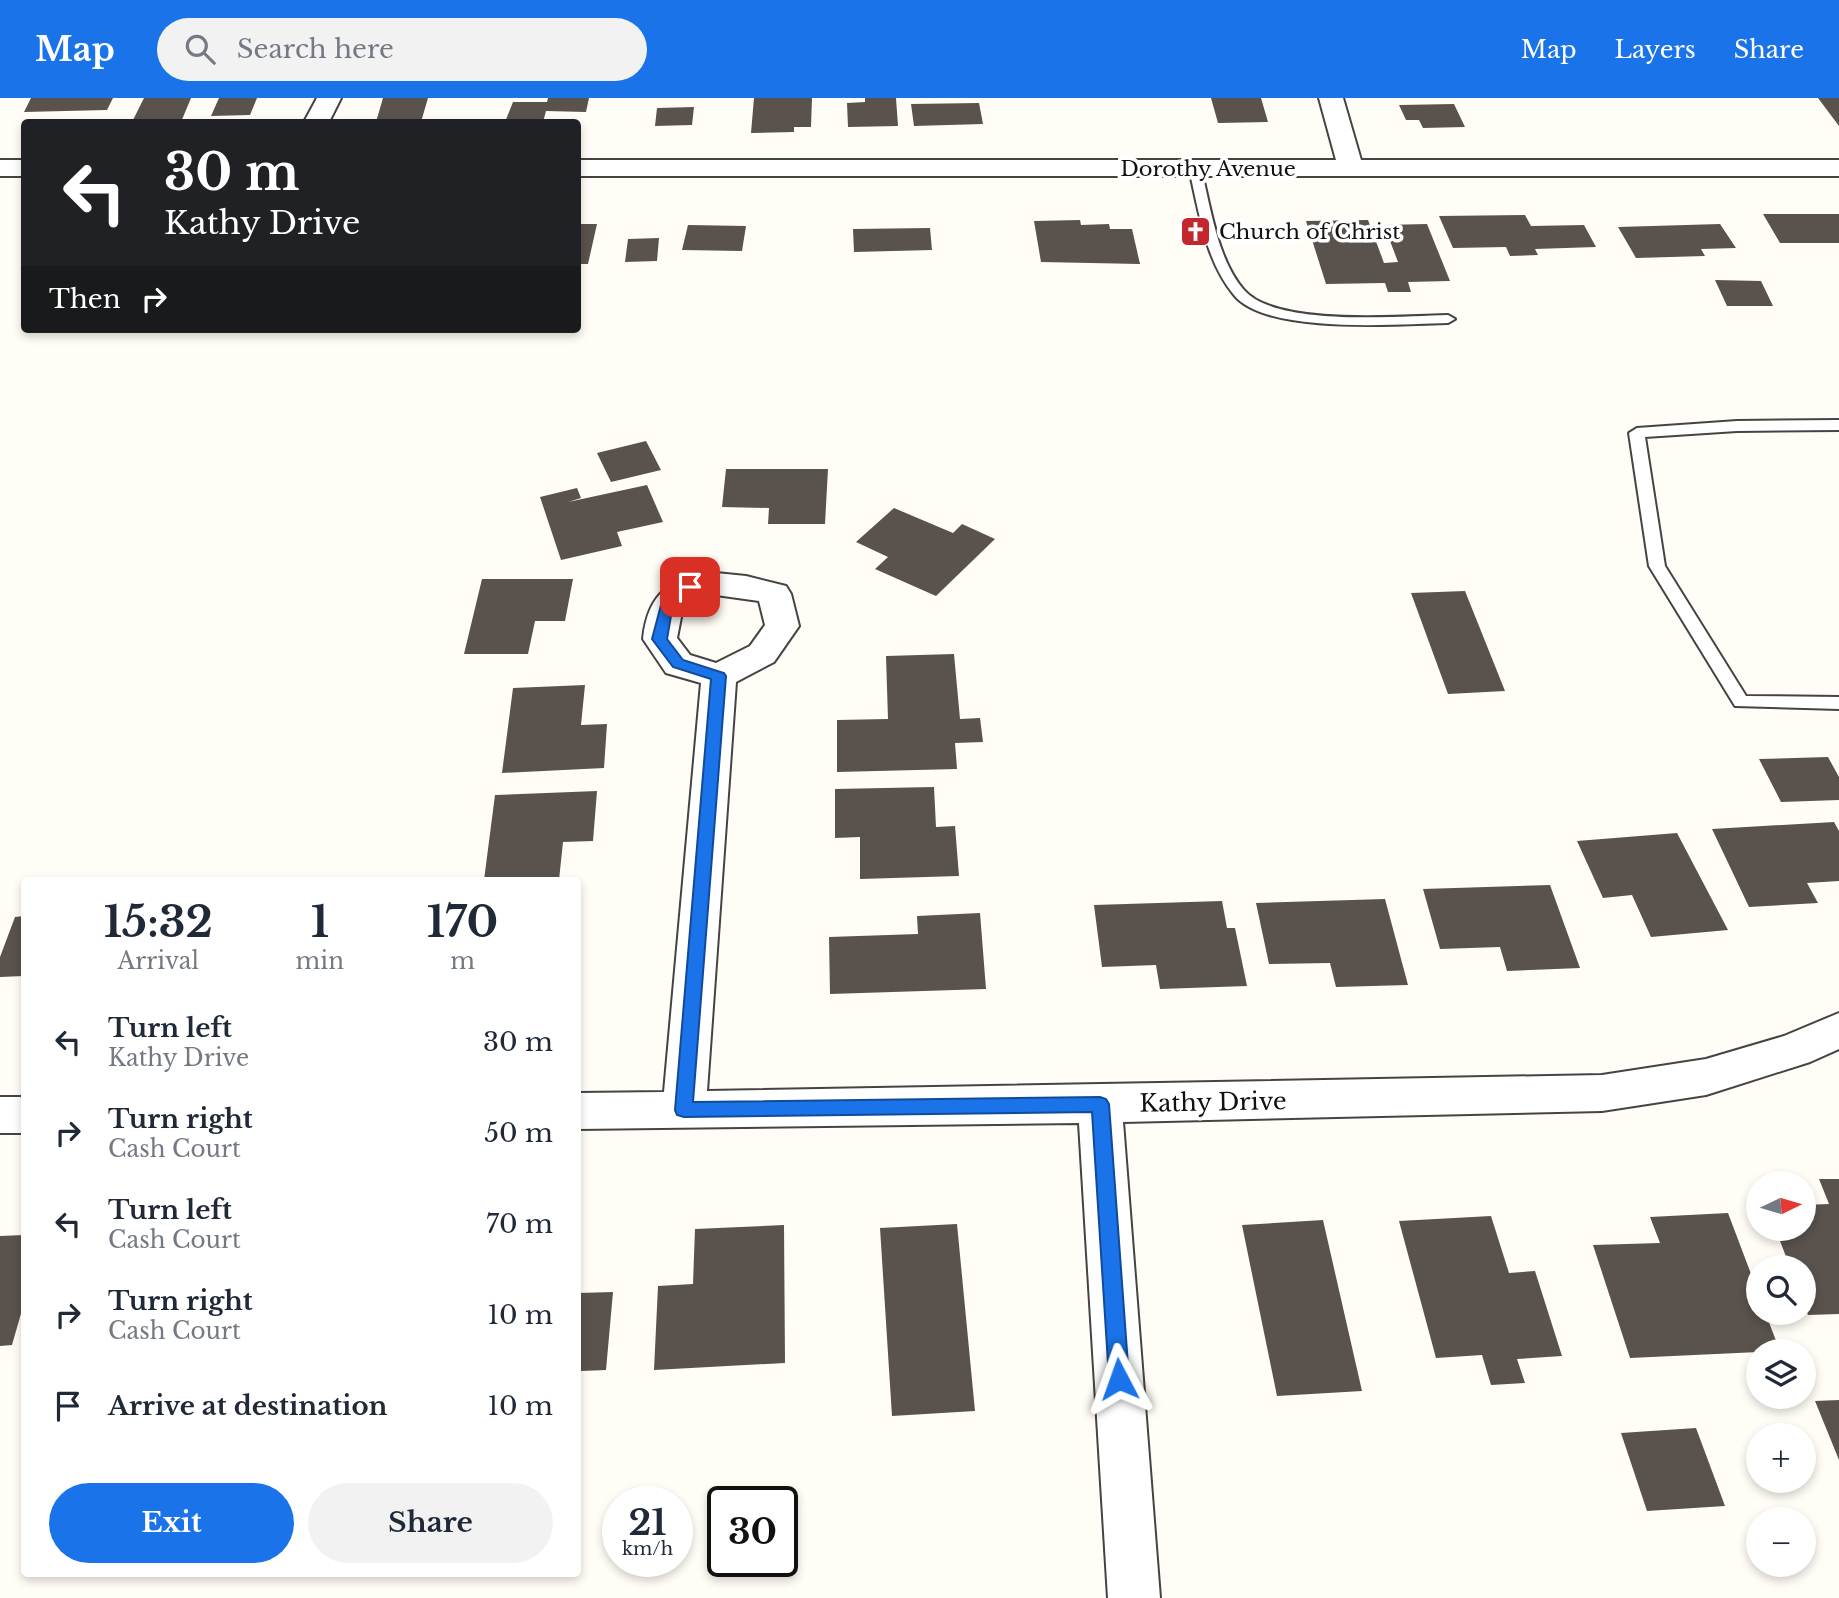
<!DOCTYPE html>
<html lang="en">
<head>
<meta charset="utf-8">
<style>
	body { margin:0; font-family:"Libre Baskerville",serif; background:#f2f2f3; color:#1f2937; height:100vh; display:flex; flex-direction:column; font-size:26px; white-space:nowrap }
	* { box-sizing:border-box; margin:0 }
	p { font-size:23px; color:#747a83 }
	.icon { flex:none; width:38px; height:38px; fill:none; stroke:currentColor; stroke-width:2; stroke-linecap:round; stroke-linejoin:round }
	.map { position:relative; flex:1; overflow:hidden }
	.side { position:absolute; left:21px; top:779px; width:560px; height:700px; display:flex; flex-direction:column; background:#fff; border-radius:7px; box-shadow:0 4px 10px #0003 }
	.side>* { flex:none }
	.hud { position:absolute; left:21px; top:21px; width:560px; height:214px; border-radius:7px; box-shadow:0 4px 10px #0003; background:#202124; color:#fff; overflow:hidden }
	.needle { width:46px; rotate:85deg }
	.fabs { position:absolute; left:1746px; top:1073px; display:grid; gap:14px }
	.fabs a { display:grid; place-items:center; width:70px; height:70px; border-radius:50%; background:#fff; box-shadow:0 4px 10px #0003; font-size:35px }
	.speed { position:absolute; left:602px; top:1388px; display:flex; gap:14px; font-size:35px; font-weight:700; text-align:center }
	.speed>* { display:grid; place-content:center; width:91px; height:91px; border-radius:50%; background:#fff; box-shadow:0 4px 10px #0003; line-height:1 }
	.speed small { font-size:18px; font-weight:400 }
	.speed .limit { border:4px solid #111; border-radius:10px; background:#fff; color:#111 }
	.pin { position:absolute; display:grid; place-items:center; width:60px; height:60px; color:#fff; margin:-30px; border-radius:14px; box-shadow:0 4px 10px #0006 }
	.me { position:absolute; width:77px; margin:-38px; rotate:356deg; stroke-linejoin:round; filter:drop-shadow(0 0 5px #0008) }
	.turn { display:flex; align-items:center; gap:24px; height:147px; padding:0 28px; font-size:32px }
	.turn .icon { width:91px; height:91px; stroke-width:2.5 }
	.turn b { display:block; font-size:49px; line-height:60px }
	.then { display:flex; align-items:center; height:66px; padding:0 28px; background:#0003; gap:14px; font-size:26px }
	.eta { display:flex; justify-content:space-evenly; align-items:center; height:119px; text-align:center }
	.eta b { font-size:42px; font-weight:700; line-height:49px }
	.action { display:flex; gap:14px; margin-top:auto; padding:14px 28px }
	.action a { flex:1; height:80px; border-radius:42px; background:#1a73e8; color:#fff; font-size:28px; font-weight:700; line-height:80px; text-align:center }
	.action a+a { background:#f2f2f3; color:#1f2937 }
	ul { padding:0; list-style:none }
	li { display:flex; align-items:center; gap:21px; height:91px; padding:0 28px }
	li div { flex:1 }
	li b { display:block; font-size:26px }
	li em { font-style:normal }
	header { display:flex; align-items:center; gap:42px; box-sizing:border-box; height:98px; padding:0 35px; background:#1a73e8; color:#fff }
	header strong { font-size:33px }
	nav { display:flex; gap:38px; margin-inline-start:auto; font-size:24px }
	.search { width:490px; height:63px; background:#f2f2f3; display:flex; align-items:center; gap:18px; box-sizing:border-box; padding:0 24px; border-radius:38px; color:#747a83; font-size:26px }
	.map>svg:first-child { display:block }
	.building { fill:#5a524d }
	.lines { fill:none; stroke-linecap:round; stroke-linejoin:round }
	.lane-casing { stroke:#444; stroke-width:4 }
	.street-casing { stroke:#444; stroke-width:4 }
	.lane { fill:#fff; fill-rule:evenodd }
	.street { fill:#fff; fill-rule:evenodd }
	.route { fill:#1a73e8; stroke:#114b97; stroke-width:2 }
	.labels { text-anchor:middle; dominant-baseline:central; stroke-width:7; stroke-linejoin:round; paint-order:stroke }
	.far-street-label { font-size:21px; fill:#111; stroke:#fff }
	.far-poi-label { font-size:21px; fill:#111; stroke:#fff; text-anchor:start }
	.street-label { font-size:24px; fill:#111; stroke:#fff }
</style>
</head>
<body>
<header>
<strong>Map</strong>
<div class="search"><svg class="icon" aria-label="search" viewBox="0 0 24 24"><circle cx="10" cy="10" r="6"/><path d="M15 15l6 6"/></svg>Search here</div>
<nav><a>Map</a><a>Layers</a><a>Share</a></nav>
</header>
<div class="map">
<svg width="1839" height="1500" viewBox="0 0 1839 1500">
	<rect width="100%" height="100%" fill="#fffdf5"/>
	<!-- building -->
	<path class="building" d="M31,0H113L107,12L24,14Z
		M144,0H191L181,24H132Z
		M219,0H257L250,17L211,18Z
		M383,0H428L421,24H376Z
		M548,0H589L586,14L546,13L543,24H505L513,4H547Z
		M754,0H812L811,29H794V34L751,35Z
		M865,0H896L898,28L848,29L847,5L865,4Z
		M1211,0H1261L1268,24L1218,25Z
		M1818,0H1839V28Z
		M979,5L983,26L914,28L911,6Z
		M1454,6L1465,29L1423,30L1419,22H1406L1399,7Z
		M694,9L692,27L655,28L657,10Z
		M1763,116H1839V145H1780Z
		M1525,117L1531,128L1584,127L1596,149L1535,151L1538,157L1510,158L1506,149L1453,150L1439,118Z
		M1080,122L1081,127L1109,126L1110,131H1132L1140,166L1041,164L1034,123Z
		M1368,122L1384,165L1398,164L1384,127L1427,126L1450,183L1408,184L1411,194H1388L1385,185L1326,186L1306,123Z
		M578,126H597L588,166H578Z
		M1720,126L1736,150L1701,151L1705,158L1636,160L1618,129Z
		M688,127L746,128L742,153L682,152Z
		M930,130L932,152L854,154L853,131Z
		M659,140L657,163L625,164L628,141Z
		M1715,182L1761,183L1773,208H1727Z
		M646,343L661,372L611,384L597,355Z
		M726,371H828L825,426H768L769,410L722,409Z
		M647,387L663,424L617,434L622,448L561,462L540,399L577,390L581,400L568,404Z
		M894,410L953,435L962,426L995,441L936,498L875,471L888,459L856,444Z
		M482,481H573L565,523H535L528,556H464Z
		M1465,493L1505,593L1448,596L1411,495Z
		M954,556L960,621L980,620L983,644L955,645L957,671L837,674V622L888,621L886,558Z
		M585,587L581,627L607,626L604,670L502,675L513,590Z
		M1828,659L1839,679V702L1781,704L1759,661Z
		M934,689L936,729L955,728L959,778L860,781V739L835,740V691Z
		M597,693L593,743L563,744L559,782H484L495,697Z
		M1834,724L1839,733V783L1807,785L1818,805L1749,809L1712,731Z
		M1677,735L1728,832L1651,839L1632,797L1603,800L1577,743Z
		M1550,787L1580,870L1507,873L1500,849L1440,851L1423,791Z
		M1385,801L1408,887L1336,889L1330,865L1269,866L1256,805Z
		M1222,803L1227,830H1235L1247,888L1160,891L1156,867L1102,869L1094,807Z
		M980,815L986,891L830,896L829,839L918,836L917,818Z
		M24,818V878L0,879V859L15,819Z
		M1819,1081H1839V1216L1808,1217L1804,1206V1169H1790L1775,1130H1804V1107L1829,1106Z
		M1728,1115L1759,1197V1214H1765L1780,1253L1630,1260L1593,1147L1660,1145L1650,1119Z
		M1491,1118L1509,1175L1535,1173L1562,1258L1517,1261L1525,1285L1491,1287L1482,1257L1436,1260L1399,1123Z
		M1323,1122L1362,1293L1277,1298L1242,1127Z
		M957,1126L975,1313L892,1318L880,1130Z
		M784,1127L785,1265L654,1272L658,1188L693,1186L695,1131Z
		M24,1137V1205L12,1247L0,1248V1138Z
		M613,1194L606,1272L581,1273L578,1295V1195Z
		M1839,1302V1362L1815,1303Z
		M1696,1330L1725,1408L1647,1413L1621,1335Z"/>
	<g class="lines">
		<defs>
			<path id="lane" d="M1195,67L1201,71C1211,110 1217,161 1244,192C1276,229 1401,218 1448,217L1455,221L1448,225C1399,226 1266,237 1234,197C1205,162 1199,113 1189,71Z
				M1839,322V332L1737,333L1645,339L1665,468L1746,598L1839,599V611L1735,608L1649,468L1629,335L1637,330L1737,323Z"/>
			<path id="street" d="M317,0H341L329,24H304Z
				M1319,0H1343L1361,62H1839V78H578V62H1336Z
				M0,62H24V78H0Z
				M716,475L746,478L786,488L791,496L799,528L774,564L736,584L707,993L1602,977L1706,961L1784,938L1839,915V951L1810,964L1706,997L1602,1013L1123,1024L1160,1500H1108L1079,1025L578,1031V995L664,994L701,585L666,575L643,541C648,494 671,479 716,475ZM716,497L759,503L765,527L750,548L716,565L690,557L677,540L682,514L701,499Z
				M0,999H24V1035H0Z"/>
		</defs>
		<!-- lane casing -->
		<use href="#lane" class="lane-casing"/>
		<!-- street casing -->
		<use href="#street" class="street-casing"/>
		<!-- lane -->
		<use href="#lane" class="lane"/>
		<!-- street -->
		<use href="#street" class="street"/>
	</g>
	<!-- route -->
	<path class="route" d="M690,484L697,489L672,512L667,541L683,562L724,575L726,578L693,1004L1100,999L1106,1001L1109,1006L1129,1281L1126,1287L1119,1290L1112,1287L1109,1281L1092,1014L684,1019L677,1017L675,1012L711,581L673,569L652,541L661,507Z"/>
	<!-- icons -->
	<defs>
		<symbol id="church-square" viewBox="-11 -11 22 22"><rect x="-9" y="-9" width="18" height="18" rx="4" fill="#c4262e" stroke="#fff"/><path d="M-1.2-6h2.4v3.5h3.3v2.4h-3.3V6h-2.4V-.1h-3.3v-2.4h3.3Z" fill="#fff"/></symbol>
	</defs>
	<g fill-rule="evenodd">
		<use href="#church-square" x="1178" y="116" width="35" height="35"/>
	</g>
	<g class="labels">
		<!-- far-street labels -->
		<g class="far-street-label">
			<text x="1208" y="71">Dorothy Avenue</text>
		</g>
		<!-- far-poi labels -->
		<g class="far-poi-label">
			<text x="1219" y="134">Church of Christ</text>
		</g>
		<!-- street labels -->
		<g class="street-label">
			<text transform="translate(1213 1004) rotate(-1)">Kathy Drive</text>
		</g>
	</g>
</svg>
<div class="fabs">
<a><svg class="needle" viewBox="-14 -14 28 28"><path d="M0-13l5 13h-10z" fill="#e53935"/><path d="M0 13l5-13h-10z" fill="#747a83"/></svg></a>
<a><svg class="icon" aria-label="search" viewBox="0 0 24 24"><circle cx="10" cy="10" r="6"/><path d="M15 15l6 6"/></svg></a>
<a><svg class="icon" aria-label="layers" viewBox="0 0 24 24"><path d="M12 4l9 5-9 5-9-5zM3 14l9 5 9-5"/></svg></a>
<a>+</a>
<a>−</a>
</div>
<div class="speed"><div>21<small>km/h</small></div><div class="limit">30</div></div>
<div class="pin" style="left:690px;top:489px;background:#d93025"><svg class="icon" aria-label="arrive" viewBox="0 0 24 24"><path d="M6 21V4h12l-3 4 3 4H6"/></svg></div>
<svg class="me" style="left:1119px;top:1281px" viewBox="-20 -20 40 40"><path d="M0-17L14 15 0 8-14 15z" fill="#1a73e8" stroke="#fff" stroke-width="4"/></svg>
<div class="hud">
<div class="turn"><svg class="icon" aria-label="left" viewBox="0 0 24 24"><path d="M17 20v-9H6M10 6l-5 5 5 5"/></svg><div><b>30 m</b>Kathy Drive</div></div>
<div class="then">Then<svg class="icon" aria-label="right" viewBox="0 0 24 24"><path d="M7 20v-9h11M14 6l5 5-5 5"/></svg></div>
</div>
<section class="side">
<div class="eta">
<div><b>15:32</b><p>Arrival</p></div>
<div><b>1</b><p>min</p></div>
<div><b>170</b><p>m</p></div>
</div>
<ul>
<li><svg class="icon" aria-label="left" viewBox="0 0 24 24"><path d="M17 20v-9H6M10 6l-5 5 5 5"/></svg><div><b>Turn left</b><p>Kathy Drive</p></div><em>30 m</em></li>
<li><svg class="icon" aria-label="right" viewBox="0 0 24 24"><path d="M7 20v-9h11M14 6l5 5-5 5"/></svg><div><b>Turn right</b><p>Cash Court</p></div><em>50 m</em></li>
<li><svg class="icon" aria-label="left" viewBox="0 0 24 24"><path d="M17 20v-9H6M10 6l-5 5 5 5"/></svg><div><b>Turn left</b><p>Cash Court</p></div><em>70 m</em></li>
<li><svg class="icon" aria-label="right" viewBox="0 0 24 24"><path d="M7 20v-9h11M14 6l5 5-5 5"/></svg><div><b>Turn right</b><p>Cash Court</p></div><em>10 m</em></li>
<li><svg class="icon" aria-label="arrive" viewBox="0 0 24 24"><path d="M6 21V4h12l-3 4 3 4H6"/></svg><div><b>Arrive at destination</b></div><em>10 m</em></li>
</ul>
<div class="action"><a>Exit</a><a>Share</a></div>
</section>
</div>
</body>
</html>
